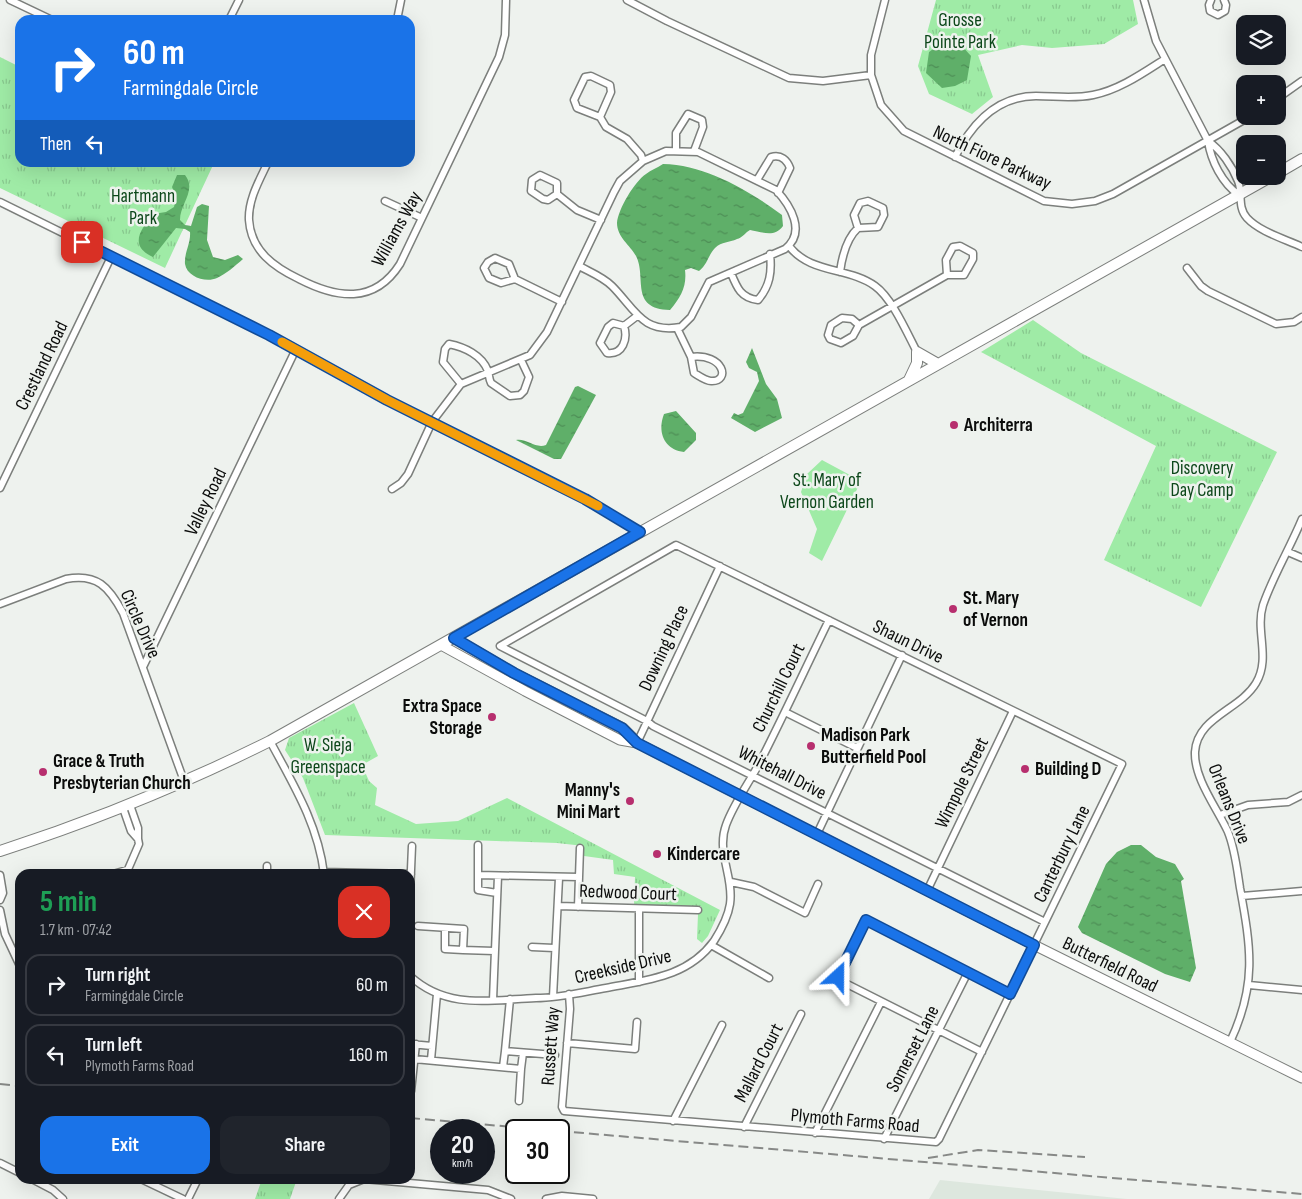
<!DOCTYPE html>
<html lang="en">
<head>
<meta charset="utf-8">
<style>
	body { margin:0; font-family:"Sofia Sans Condensed",sans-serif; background:#20242c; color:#f1f3f6; height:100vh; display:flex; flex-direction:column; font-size:19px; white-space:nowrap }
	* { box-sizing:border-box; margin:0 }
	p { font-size:16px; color:#9ea1a6 }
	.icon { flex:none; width:28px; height:28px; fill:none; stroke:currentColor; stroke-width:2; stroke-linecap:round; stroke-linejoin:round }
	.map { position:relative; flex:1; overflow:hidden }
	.panel { position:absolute; left:15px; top:869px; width:400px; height:315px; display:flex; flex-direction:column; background:#171b24; border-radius:15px; box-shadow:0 5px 20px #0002 }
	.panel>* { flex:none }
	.top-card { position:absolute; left:15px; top:15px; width:400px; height:152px; border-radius:15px; box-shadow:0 5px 20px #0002; background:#1a73e8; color:#fff; overflow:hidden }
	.controls { position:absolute; left:1236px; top:15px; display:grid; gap:10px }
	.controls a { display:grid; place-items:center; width:50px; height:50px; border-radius:10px; background:#171b24; box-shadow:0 5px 20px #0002; font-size:25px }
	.speed { position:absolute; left:430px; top:1119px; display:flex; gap:10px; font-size:25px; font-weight:700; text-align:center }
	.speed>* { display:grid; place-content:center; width:65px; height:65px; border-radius:50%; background:#171b24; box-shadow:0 5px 20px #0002; line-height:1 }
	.speed small { font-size:12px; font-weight:400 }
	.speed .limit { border:2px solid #111; border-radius:8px; background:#fff; color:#111 }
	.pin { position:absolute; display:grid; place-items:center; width:42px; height:42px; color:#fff; margin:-21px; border-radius:10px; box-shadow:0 2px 8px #0006 }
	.me { position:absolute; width:55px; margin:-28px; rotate:24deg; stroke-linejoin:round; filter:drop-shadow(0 0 4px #0008) }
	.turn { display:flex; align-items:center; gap:18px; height:105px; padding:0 25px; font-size:22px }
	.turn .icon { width:65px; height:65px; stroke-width:2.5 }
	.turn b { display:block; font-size:35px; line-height:42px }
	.then { display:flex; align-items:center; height:48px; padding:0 25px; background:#0003; gap:10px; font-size:19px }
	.round { display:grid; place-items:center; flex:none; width:52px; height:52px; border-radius:15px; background:#20242c }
	.summary { display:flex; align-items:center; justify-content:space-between; height:85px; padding:0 25px }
	h1 { font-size:30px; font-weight:700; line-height:38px; color:#1e9e55 }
	.button { display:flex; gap:10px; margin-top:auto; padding:10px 25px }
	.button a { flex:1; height:58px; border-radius:15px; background:#1a73e8; color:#fff; font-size:20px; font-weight:700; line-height:58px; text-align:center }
	.button a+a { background:#20242c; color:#f1f3f6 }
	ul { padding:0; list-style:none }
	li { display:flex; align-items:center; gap:15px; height:62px; margin:0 10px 8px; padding:0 15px; border:2px solid #363941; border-radius:15px }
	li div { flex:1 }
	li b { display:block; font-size:19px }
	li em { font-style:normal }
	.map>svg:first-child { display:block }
	.built { fill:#dde7de }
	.green { fill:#9feba6 }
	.park { fill:url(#park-tufts) }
	.water { fill:url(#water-ripples) }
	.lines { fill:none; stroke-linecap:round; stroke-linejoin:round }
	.street-casing { stroke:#7c7f7c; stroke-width:9 }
	.secondary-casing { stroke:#7c7f7c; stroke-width:11 }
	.primary-casing { stroke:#7c7f7c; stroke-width:12 }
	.street { stroke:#fff; stroke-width:6 }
	.secondary { stroke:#fff; stroke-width:9 }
	.primary { stroke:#fff; stroke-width:10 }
	.rail { stroke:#878987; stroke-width:2; stroke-dasharray:10 5; stroke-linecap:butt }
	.route-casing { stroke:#114b97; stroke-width:12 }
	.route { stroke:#1a73e8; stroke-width:9 }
	.slow { stroke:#f59e0b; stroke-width:9 }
	.poi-dot { fill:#b72f6e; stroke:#eef2ee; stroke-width:2 }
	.labels { text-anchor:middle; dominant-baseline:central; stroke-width:5; stroke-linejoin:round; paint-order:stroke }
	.park-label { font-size:19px; fill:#0c471a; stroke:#eef2ee }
	.street-label { font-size:19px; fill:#0b0c0b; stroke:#eef2ee }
	.poi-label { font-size:19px; font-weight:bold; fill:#0b0c0b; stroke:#eef2ee; text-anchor:start }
</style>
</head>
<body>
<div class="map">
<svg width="1302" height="1199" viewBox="0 0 1302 1199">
	<defs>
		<pattern id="park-tufts" width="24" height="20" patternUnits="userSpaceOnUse" patternTransform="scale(1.25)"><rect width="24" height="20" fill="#9feba6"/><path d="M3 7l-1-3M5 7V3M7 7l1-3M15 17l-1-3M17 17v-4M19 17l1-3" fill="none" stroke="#88c88e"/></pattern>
		<pattern id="water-ripples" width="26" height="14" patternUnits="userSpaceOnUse" patternTransform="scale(1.25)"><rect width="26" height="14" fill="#5faf69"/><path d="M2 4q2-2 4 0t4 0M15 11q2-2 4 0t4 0" fill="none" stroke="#4d8d55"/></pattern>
	</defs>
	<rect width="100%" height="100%" fill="#eef2ee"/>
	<!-- built -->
	<path class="built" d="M940,1180L1127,1199H929Z"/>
	<!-- green -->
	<path class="green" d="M822,460L861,481L822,561L809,553L817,529L801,492L807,474Z"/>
	<!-- park -->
	<path class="park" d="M936,0H1133L1138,24L1104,44L1052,48L1022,45L978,55L993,97L972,114L929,94L918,66Z
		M0,57L20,67V162L214,163L165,268L0,188Z
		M1033,320L1081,353L1277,452L1201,607L1104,560L1156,446L981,352Z
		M354,703L378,756L362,765L369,781L377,788L375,805L416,824L458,821L507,798L720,910L708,936L702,943L697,939L698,914L701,913V906H634L635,877L614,874L613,860L584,856V846L557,843L325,835L303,778L285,750L289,738Z
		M262,1179H297L290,1199H255Z"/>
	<!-- water -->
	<path class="water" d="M943,42L962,46L971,56L967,80L955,86L942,88L926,73L929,52Z
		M663,164C706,165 748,190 782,215L783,226C774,238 763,232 750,230C746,232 742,238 737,239C729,243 722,241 715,248C708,255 708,264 699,271L691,268L685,270C687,286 681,297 670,310C629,309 647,277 636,256C630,245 617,237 617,223C618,209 635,181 646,174C651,170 657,168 663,164Z
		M177,175H185C197,190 180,204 180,220L185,225L191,226L197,207L202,204L209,206L207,240L213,257L225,260L238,255L243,259C235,266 226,274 217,278C206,283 187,277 185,264C184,253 191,243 190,232L185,229L176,228L153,257C128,246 141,229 153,214L166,212L174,207L176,197L172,187Z
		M752,348L766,384L777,399L782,418L755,432L731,418L734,413L738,415L743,413L759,381L757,372L749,368L746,362Z
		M578,386L596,395L561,459H554L516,440C527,438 535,449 546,445L575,387Z
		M676,411L696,433V440L684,452C664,450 657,432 664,414Z
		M1131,845H1141L1156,857L1175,864L1184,879L1181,881L1196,968L1190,982L1165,974L1082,933L1078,927L1106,864L1117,852Z"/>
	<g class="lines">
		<defs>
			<path id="street" d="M10,0L52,20
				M627,0L667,21L789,78L823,81L871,75
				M885,0L871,55V75L881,105L904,131L1044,201L1072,204L1095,201L1113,194L1251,116
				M1144,0L1156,41L1208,141C1211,161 1222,183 1239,195
				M1211,0L1209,5L1210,11L1218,15L1225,11L1226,5L1224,0
				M229,20L239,0
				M397,20L401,0
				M1278,98L1302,81
				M600,117L611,92L610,85L591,76L585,77L574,100L577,108L600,117L606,127L627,139L641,155L643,161
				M1208,141C1221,150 1232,166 1238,181C1243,193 1237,207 1247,218C1260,232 1285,239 1302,247
				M676,151V133L688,114L702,120L703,127L694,151
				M955,157C971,125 996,96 1036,96C1055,96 1074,99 1093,95C1119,90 1143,73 1165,59
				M268,162C259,181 248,200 249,220C251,251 274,267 299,279C336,298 374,305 400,264L499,57L505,35L506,0
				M540,175L557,183V194L548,200L543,199L531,191L532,180Z
				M757,180L771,157C781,154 787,160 790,168L778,193
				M557,194L577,210L601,220
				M385,201L422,218
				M868,201L883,208L884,215L878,227L858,228L854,215L860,203Z
				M0,202L269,335L387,400L585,499L640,532
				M789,246C810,274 849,267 875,286C892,298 907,333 917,352
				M495,258L509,264L515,279L501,283L489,278L484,268L488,262Z
				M1187,268L1201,286L1208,291L1276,324L1294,322L1302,317
				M840,272C842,257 847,238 858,228
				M731,273C737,288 741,298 758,300C770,286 772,272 770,254
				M515,279L562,302
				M613,323L624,326C628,339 623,355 607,353L600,343L608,327Z
				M859,325L852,319L842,318L831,325L828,335L830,339L841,343L853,336L859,325L947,275H964L973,259V253L960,246L953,247L946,260L947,275
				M624,326L637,316
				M677,328L691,357L694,373C699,376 706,381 711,381C731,382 724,353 691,357
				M461,384L443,362L445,349L449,344C464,347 482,355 488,371C489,375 489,379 491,383L510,396L520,395L524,391L529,377L521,360
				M0,488L111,257
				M392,489L401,483L408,474L432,422L461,384L530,355L547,332L614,192L620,181L643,161L666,151L698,152L776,190C790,205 807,232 785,249L709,282L691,317L681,327C642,334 635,309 612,286C603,277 590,272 579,266
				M1288,552L1302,558
				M0,604L66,579C97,573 109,587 123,613L184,781
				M143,667L296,349
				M785,712L857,748
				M270,741C293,784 318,824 324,874
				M637,743L720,566
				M123,808L131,831L138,839V828L130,805
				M1220,815L1248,805L1288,802L1302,795
				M817,834L902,655
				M478,845V890L497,893
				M324,872L411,874
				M113,874L127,870
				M126,874L139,844L138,839
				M267,874V866
				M0,875L3,893L0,900
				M478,875L579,877L580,848
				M731,882L754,887L805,913L818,884
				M927,891L1013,711
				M410,893L412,846
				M1242,896L1302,891
				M558,906L698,910
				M578,907L579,877
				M0,910L5,934L20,966
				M418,926L464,929L463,950L494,951
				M445,928V949L463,950
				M711,945L769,978
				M532,947L554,948
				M410,976C447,1010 490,1000 536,998C559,998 583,992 606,988C647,980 688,977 714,941C721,930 728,917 730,904C734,877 716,852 726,825C734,803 749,783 760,762C784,715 806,667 829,620
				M639,982V909
				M1249,985L1302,990
				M569,994L570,1009L562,1107L564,1111L936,1142L939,1139C1000,1014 1062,889 1122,764L676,545L500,646L647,721L653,726L1045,922
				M553,997L559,878
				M510,999L505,1051L555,1055
				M493,1000L498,876
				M1230,1042C1257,985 1251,948 1240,888C1237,869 1235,849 1228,832C1217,808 1194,779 1195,752C1197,717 1240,710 1256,683C1271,658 1255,631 1263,605C1273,576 1290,548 1302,519
				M567,1043L635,1049L637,1022
				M410,1044L432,1046
				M982,1052L839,980L842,968L866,920L1010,993
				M414,1059L521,1069L519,1101
				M431,1060L437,994
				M503,1067L505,1051
				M521,1069L523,1053
				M411,1091L416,1044
				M673,1121L722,1025
				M744,1127L801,1014
				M815,1133L881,1002
				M884,1139L968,972
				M0,1163L20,1173
				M32,1179L53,1190L63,1199
				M141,1179L183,1199
				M188,1199L198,1179
				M339,1199L349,1185L364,1179L488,1190L511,1199
				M546,1199L562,1196L593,1199"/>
			<path id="secondary" d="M454,638L514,673L623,728L637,742
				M441,645L525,691L620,740L637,743L1034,945L1302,1078"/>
			<path id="primary" d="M1278,173L1302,159
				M909,380L917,363V352L938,364
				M0,851C93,821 182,785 270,741L1272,176"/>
		</defs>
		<!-- street casing -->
		<use href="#street" class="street-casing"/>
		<!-- secondary casing -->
		<use href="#secondary" class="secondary-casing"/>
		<!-- primary casing -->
		<use href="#primary" class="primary-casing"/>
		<!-- street -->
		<use href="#street" class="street"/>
		<!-- secondary -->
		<use href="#secondary" class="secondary"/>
		<!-- primary -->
		<use href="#primary" class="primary"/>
		<!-- rail -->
		<path class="rail" d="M0,1084L20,1086
			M410,1118L547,1130
			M559,1131L1302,1194
			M928,1158L978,1150L1085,1157"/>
	</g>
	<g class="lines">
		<defs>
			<path id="route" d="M82,242L269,335L387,400L585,499L640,532L454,638L514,673L622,728L637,743L1034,945L1010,994L866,920L838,977"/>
		</defs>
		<!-- route casing -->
		<use href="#route" class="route-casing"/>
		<!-- route -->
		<use href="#route" class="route"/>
		<!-- slow -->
		<path class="slow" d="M282,342L387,400L598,506"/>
	</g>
	<!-- markers -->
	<g class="poi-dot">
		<circle cx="954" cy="425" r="5"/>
		<circle cx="953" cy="609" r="5"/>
		<circle cx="492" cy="717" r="5"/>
		<circle cx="811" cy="746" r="5"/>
		<circle cx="1025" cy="769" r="5"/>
		<circle cx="43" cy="772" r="5"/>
		<circle cx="630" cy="801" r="5"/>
		<circle cx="657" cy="854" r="5"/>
	</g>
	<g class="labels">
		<!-- park labels -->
		<g class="park-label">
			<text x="960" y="20">Grosse<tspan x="960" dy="22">Pointe Park</tspan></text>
			<text x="143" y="196">Hartmann<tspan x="143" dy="22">Park</tspan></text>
			<text x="1202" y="468">Discovery<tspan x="1202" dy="22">Day Camp</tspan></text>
			<text x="827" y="480">St. Mary of<tspan x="827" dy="22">Vernon Garden</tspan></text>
			<text x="328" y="745">W. Sieja<tspan x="328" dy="22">Greenspace</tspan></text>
		</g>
		<!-- street labels -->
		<g class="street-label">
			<text transform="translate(992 158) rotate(25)">North Fiore Parkway</text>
			<text transform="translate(397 229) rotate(-61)">Williams Way</text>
			<text transform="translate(42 366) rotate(-64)">Crestland Road</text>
			<text transform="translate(206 502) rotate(-64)">Valley Road</text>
			<text transform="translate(140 624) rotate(66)">Circle Drive</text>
			<text transform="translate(908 642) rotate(26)">Shaun Drive</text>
			<text transform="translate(664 648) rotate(-65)">Downing Place</text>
			<text transform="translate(779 688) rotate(-64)">Churchill Court</text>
			<text transform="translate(782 773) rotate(27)">Whitehall Drive</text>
			<text transform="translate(962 783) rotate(-64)">Wimpole Street</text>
			<text transform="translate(1229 804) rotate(68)">Orleans Drive</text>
			<text transform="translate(1062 854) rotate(-64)">Canterbury Lane</text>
			<text transform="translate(628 893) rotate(2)">Redwood Court</text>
			<text transform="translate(1110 965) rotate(26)">Butterfield Road</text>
			<text transform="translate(623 967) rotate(-13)">Creekside Drive</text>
			<text transform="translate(551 1046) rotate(-86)">Russett Way</text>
			<text transform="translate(913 1049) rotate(-63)">Somerset Lane</text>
			<text transform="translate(759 1063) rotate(-63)">Mallard Court</text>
			<text transform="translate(855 1121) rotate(5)">Plymoth Farms Road</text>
		</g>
		<!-- poi labels -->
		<g class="poi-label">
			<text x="964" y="425">Architerra</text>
			<text x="963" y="598">St. Mary<tspan x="963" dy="22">of Vernon</tspan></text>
			<text x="482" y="706" text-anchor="end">Extra Space<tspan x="482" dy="22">Storage</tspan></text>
			<text x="821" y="735">Madison Park<tspan x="821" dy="22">Butterfield Pool</tspan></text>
			<text x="53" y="761">Grace &amp; Truth<tspan x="53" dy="22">Presbyterian Church</tspan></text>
			<text x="1035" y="769">Building D</text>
			<text x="620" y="790" text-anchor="end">Manny's<tspan x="620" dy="22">Mini Mart</tspan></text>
			<text x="667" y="854">Kindercare</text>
		</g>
	</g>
</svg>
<div class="controls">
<a><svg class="icon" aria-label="layers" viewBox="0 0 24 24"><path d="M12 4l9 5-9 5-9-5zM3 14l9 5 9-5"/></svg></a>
<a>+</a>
<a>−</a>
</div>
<div class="speed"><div>20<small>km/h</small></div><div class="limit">30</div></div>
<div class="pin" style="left:82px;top:242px;background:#d93025"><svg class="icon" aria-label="arrive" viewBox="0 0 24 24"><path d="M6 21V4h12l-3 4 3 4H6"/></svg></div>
<svg class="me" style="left:838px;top:977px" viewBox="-20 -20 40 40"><path d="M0-17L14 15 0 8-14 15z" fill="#1a73e8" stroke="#fff" stroke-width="4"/></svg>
<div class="top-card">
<div class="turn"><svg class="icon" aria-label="right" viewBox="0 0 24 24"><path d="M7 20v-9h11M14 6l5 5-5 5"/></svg><div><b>60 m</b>Farmingdale Circle</div></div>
<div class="then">Then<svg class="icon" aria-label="left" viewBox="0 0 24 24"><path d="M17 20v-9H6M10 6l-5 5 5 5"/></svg></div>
</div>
<section class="panel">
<div class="summary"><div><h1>5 min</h1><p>1.7 km · 07:42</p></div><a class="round" style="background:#d93025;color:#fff"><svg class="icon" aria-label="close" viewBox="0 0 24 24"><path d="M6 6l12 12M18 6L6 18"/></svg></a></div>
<ul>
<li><svg class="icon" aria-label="right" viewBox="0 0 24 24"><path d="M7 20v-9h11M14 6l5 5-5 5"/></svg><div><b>Turn right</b><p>Farmingdale Circle</p></div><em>60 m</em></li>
<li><svg class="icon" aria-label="left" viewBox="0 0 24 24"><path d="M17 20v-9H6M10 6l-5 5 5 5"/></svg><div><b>Turn left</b><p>Plymoth Farms Road</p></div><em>160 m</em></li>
</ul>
<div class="button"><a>Exit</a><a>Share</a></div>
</section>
</div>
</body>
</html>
